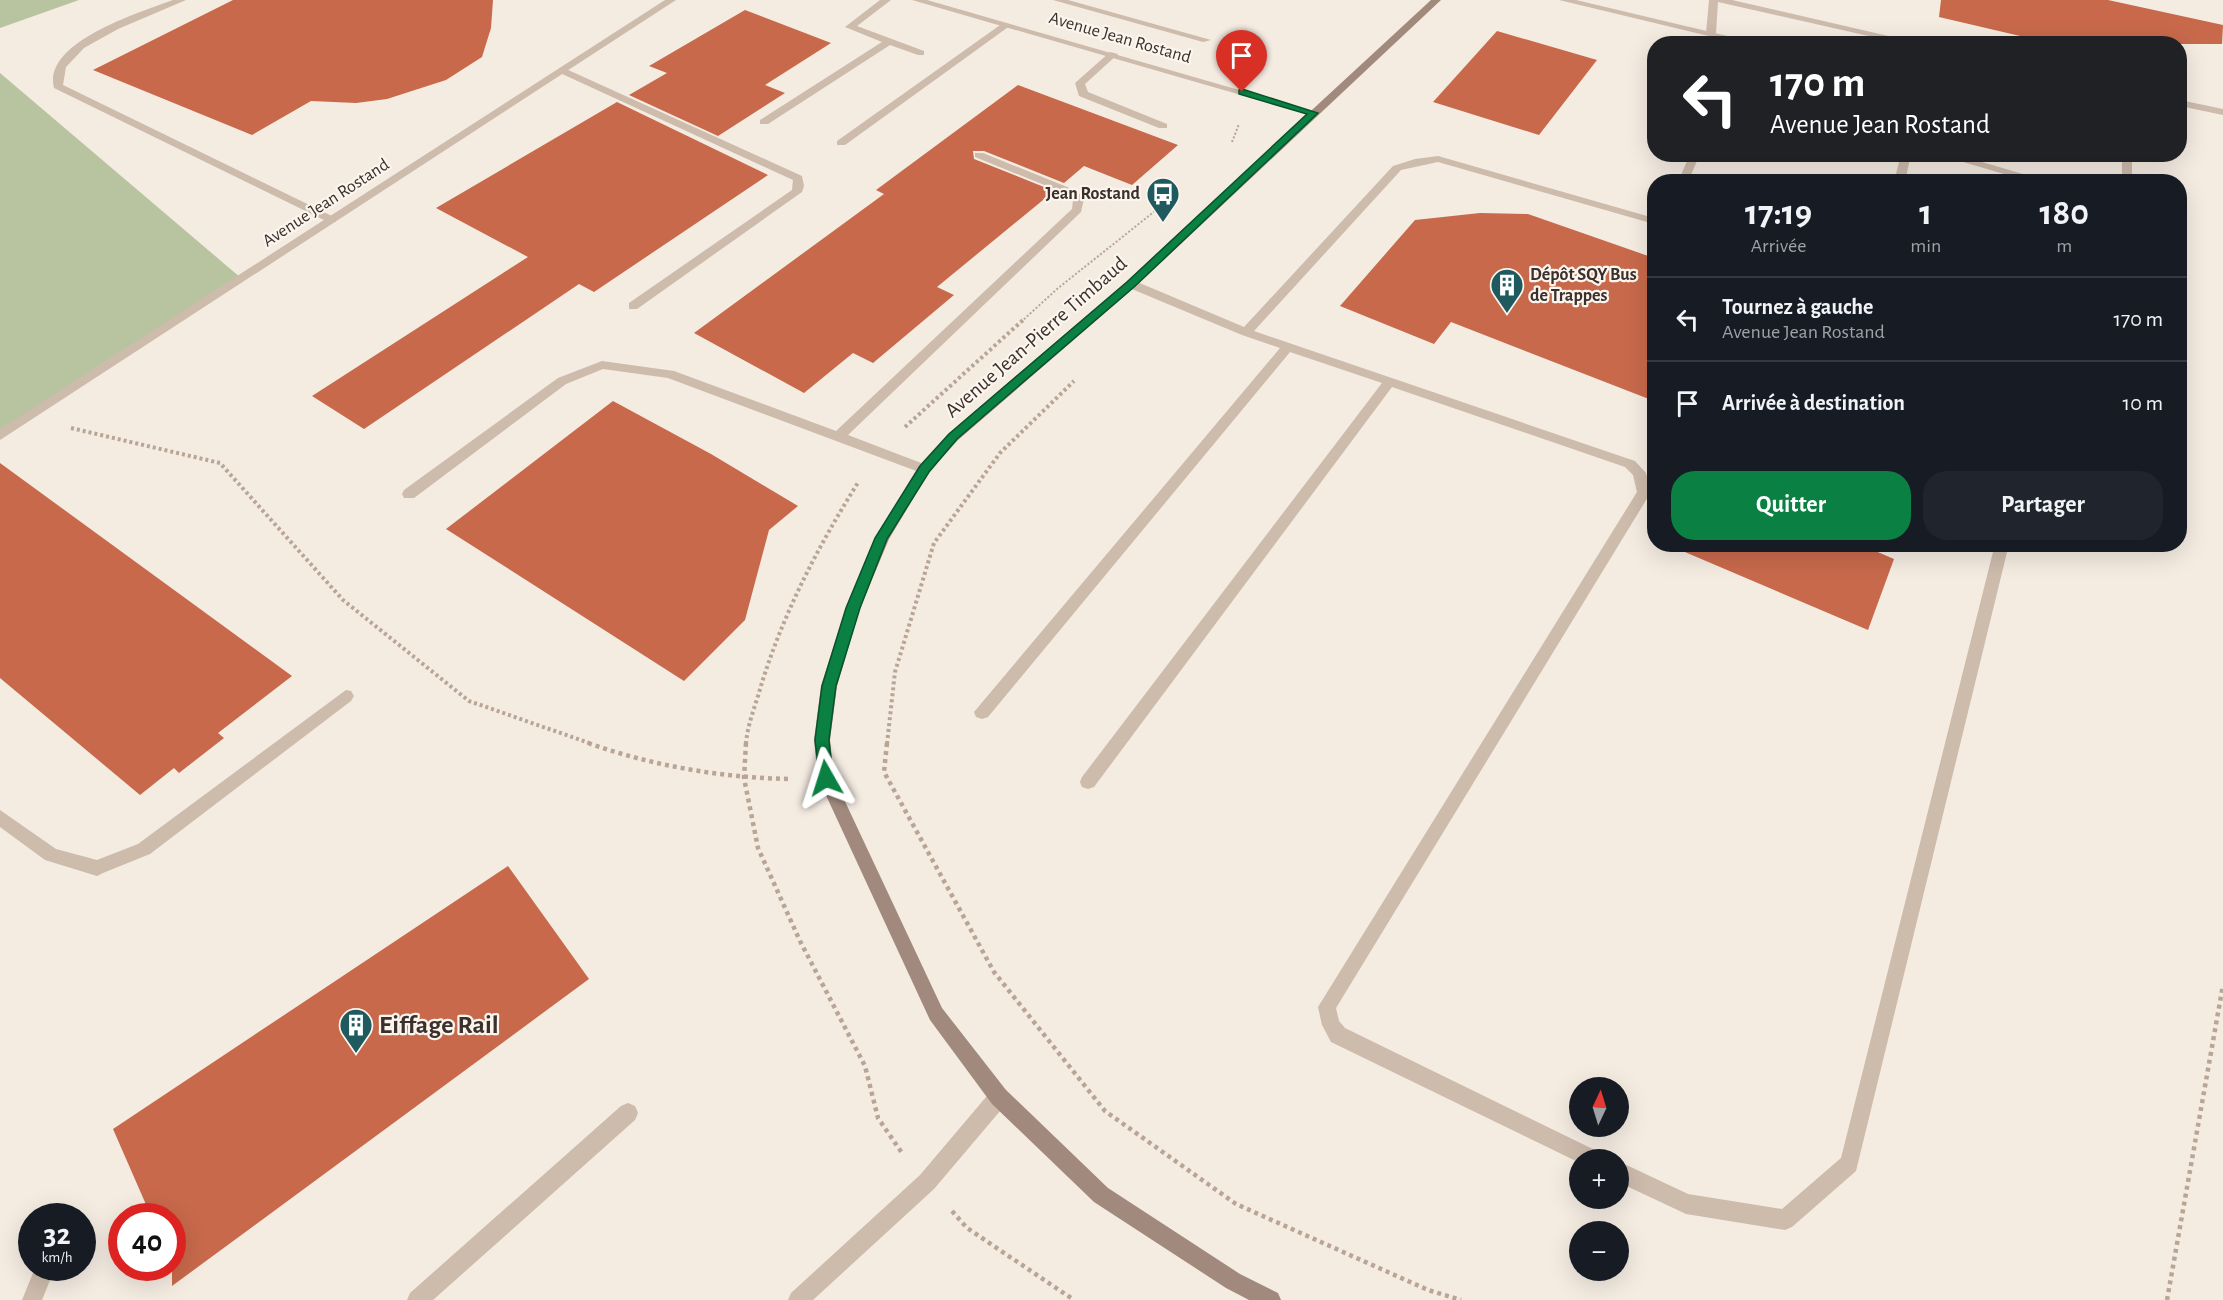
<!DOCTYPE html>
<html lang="fr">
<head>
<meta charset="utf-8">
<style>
	body { margin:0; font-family:"Alegreya Sans",sans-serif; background:#20242c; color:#f1f3f6; height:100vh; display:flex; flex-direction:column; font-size:22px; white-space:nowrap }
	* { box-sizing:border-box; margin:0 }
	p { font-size:20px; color:#9ea1a6 }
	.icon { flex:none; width:33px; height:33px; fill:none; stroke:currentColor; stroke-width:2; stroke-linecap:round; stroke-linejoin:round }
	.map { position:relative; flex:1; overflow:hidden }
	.side { position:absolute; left:1647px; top:174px; width:540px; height:378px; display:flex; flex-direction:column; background:#171b24; border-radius:24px; box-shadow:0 6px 24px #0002 }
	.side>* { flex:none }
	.hud { position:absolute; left:1647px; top:36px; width:540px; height:126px; border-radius:24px; box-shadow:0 6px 24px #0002; background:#202124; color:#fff; overflow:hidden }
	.needle { width:39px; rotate:4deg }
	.controls { position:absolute; left:1569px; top:1077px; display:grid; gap:12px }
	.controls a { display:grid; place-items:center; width:60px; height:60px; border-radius:50%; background:#171b24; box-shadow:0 6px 24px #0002; font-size:30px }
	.speed { position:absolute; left:18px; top:1203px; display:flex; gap:12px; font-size:30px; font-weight:700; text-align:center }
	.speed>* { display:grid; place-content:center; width:78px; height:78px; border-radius:50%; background:#171b24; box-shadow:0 6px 24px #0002; line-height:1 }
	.speed small { font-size:15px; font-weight:400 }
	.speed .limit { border:9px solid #d22; background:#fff; color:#111 }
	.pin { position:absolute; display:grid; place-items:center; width:51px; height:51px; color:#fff; margin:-62px -26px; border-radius:50% 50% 50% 0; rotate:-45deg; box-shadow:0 0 6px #0007 }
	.pin .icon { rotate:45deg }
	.me { position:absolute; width:66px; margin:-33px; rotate:354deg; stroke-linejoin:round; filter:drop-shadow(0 0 4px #0008) }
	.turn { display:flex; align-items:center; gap:21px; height:126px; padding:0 24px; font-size:27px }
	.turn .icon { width:78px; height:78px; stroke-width:2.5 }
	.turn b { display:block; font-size:42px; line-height:51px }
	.eta { display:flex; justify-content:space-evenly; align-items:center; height:102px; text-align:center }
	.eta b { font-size:36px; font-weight:700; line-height:42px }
	.button { display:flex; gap:12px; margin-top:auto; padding:12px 24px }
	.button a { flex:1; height:69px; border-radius:24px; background:#0b8043; color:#fff; font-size:24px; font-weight:700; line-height:69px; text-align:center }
	.button a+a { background:#20242c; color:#f1f3f6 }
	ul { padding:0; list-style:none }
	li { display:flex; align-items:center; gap:18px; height:84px; padding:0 24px; border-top:2px solid #363941 }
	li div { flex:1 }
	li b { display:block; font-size:22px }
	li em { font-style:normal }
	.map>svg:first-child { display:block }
	.green { fill:#b8c4a0 }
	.building { fill:#c8694b }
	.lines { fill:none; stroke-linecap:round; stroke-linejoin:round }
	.path-far2 { stroke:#b9a596; stroke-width:2; stroke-dasharray:2 2; stroke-linecap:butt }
	.path-far1 { stroke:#b9a596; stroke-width:4; stroke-dasharray:3 3; stroke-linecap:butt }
	.path { stroke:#b9a596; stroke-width:4.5; stroke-dasharray:4 4; stroke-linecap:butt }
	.lane { fill:#cdbbac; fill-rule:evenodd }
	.street { fill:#cdbbac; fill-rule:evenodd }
	.secondary { fill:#a18a7d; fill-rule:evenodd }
	.route { fill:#0b8043; stroke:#07532c; stroke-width:1.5 }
	.labels { text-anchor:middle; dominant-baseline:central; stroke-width:4.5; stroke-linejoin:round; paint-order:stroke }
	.far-street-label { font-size:18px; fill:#3b302b; stroke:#fbf5ee }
	.far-poi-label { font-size:18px; font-weight:bold; fill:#3b302b; stroke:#fbf5ee; text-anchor:end }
	.street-label { font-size:21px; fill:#3b302b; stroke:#fbf5ee }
	.near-poi-label { font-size:26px; font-weight:bold; fill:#3b302b; stroke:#fbf5ee; text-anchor:start }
</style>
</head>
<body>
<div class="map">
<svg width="2223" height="1300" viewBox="0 0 2223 1300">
	<rect width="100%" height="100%" fill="#f4ebe1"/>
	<!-- green -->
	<path class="green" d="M0,0H79L0,28Z
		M0,73L241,278L0,433Z"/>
	<!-- building -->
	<path class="building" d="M233,0H493L491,28L482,57L446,80L387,99L356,103L311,101L252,135L93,70Z
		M1941,0H2108L2223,25L2222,44H2054L1939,17Z
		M745,10L831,43L765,85L785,93L718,136L629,95L667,73L649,66Z
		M1497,31L1597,60L1539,135L1433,102Z
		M1018,85L1178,145L1132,185L1084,166L1064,183L984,151H973L974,159L1054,191L937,287L954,295L873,363L853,353L804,393L694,333L884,194L876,190Z
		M617,102L768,175L594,292L579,284L364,429L312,396L528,257L436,208Z
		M1480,213L1528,214L1654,258V401L1451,322L1434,344L1340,306L1415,220Z
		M613,401L711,454L798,506L769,530L745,620L684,681L446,529Z
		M0,463L292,676L218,733L224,738L179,773L174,768L140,795L0,678Z
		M1666,544H1859L1894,559L1868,630Z
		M508,866L589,979L172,1286V1216H151L113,1129Z"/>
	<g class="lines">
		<!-- path-far2 -->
		<path class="path-far2" d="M1232,142L1239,124
			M1021,322L1057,289L1170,199"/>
		<!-- path-far1 -->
		<path class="path-far1" d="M905,427L1023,320
			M71,428L220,463L343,600L469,701L592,744
			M746,744C747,728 753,712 758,696C780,619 817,548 859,481
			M887,744L895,672L934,543L1000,453L1074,381"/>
		<!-- path -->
		<path class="path" d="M588,743C653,766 723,778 792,779
			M746,743L744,778L758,848L800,941L865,1066L878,1118L902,1153
			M887,743L884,772L994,972L1105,1111L1236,1204L1428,1290L1461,1300
			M952,1211L967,1228L1074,1300
			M2167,1300L2223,985"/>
		<!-- lane -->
		<path class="lane" d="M173,0H186L118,29L84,48L66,67L63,85L336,218V222H328L54,88C42,42 141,12 173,0Z
			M880,0H891L857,26L924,51V55H918L890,45L768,124H760V120L882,42L845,27Z
			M1053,0H1068L1211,40L1203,42Z
			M1709,0H1732L1923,44H1904L1718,2L1716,33L1711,36L1706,33Z
			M1003,23L1011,25L845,145H837V141Z
			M1110,52L1118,54L1085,84L1088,92L1167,124V128H1159L1079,96L1075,83Z
			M560,69H566L802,176L804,186L802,192L637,309H629V303L792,190L793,180L560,73Z
			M2180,100L2223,109V115L2180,106Z
			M975,153H983L1077,191L1084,199L1081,212L848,435L929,466L931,469L929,472H919L668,378L603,369L566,384L414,498H404L402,494L404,490L558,378L602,361L674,371L836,431L1072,209L1073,200L1069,195L975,157Z
			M1690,154H1700L1691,175L1686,178L1681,175Z
			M1901,154H1911L1905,182H1894Z
			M1936,154H1955L2050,182H2031Z
			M1438,156L1654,218V224L1438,162L1401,170L1254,331L1635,461L1646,473L1651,492L1336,1008L1339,1021L1345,1028L1601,1153L1604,1160H1580V1163L1331,1042L1322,1025L1318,1007L1637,492L1633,475L1625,467L1392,387L1094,787L1088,789L1082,787L1080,782L1082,777L1382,383L1290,352L988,717L982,719L976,717L974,712L1280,348L1242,335L1127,287V281H1135L1244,327L1393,166L1415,159Z
			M2127,156L2132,159V182H2122V159Z
			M1995,544H2009L1856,1171L1792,1227L1785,1230L1686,1214L1618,1182V1161L1688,1194L1782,1209L1841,1158Z
			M346,690L351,691L354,696L351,701L150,854L103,873L97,876L45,860L0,827V810L56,849L97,860L138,844Z
			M628,1103L635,1106L638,1113L635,1120L433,1300H407L410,1293L621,1106Z
			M35,1268H55L42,1300H22Z"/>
		<!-- street -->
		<path class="street" d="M665,0H676L0,440V429Z
			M912,0H927L1319,113L1310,115Z
			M1559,0H1576L1761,44H1742Z
			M999,1087L1006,1090L1009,1097L1006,1104L934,1189L813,1300H788L791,1293L920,1175L992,1090Z"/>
		<!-- secondary -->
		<path class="secondary" d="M1431,0H1441L1135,287L958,440L929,472L889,539L860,608L837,686L830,740L834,778L942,1008L1006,1090L1108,1188L1240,1274L1278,1293L1281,1300H1249L1226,1288L1094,1202L992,1104L930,1020L818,778L814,740L821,686L846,608L875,538L919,466L948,434L1127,281Z"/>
	</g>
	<!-- route -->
	<path class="route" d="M1242,89L1318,113L1134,287L957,439L929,472L887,539L860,608L836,686L829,740L833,778L831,782H820L815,740L822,686L846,608L875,538L920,466L949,434L1127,282L1307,114L1239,94V90Z"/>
	<!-- icons -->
	<defs>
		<symbol id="bus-pin" viewBox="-11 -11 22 30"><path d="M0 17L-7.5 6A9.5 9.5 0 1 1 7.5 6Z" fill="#1f5a5e" stroke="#fbf5ee"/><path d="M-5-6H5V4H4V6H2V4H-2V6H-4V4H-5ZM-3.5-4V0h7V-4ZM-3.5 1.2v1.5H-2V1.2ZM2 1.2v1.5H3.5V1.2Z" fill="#fff"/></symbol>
		<symbol id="building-pin" viewBox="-11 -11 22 30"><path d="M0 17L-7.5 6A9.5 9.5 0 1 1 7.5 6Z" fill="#1f5a5e" stroke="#fbf5ee"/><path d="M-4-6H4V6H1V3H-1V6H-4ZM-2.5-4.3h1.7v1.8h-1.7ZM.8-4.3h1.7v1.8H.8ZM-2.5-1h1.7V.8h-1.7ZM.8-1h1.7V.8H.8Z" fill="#fff"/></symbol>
	</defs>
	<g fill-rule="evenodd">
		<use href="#bus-pin" x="1144" y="175" width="38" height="52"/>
		<use href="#building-pin" x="1488" y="266" width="38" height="52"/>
		<use href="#building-pin" x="337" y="1006" width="38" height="52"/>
	</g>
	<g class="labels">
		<!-- far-street labels -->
		<g class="far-street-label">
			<text transform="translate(1120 38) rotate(16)">Avenue Jean Rostand</text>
			<text transform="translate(326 203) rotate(-33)">Avenue Jean Rostand</text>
		</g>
		<!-- far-poi labels -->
		<g class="far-poi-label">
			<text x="1140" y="194">Jean Rostand</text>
			<text x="1530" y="275" text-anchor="start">Dépôt SQY Bus<tspan x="1530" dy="21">de Trappes</tspan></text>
		</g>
		<!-- street labels -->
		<g class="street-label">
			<text transform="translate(1036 337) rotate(-41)">Avenue Jean-Pierre Timbaud</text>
		</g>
		<!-- near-poi labels -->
		<g class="near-poi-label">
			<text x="379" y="1025">Eiffage Rail</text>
		</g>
	</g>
</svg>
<div class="controls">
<a><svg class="needle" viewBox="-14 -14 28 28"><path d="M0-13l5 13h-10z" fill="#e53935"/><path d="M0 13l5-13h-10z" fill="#9ea1a6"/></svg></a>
<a>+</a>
<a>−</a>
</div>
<div class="speed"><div>32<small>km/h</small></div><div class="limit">40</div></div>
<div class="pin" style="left:1242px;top:92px;background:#d93025"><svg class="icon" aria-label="arrive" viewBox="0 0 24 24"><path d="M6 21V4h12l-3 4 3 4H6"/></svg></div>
<svg class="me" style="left:826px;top:778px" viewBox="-20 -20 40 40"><path d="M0-17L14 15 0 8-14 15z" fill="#0b8043" stroke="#fff" stroke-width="4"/></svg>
<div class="hud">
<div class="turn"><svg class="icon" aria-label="left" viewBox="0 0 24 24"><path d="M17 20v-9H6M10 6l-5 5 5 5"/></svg><div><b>170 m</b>Avenue Jean Rostand</div></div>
</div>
<section class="side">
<div class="eta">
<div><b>17:19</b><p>Arrivée</p></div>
<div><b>1</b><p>min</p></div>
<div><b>180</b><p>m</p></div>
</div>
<ul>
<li><svg class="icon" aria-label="left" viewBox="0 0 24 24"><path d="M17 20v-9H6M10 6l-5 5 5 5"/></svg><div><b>Tournez à gauche</b><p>Avenue Jean Rostand</p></div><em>170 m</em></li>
<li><svg class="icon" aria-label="arrive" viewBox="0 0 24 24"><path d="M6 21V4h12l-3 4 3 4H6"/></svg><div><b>Arrivée à destination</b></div><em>10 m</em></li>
</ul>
<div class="button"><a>Quitter</a><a>Partager</a></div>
</section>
</div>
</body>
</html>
